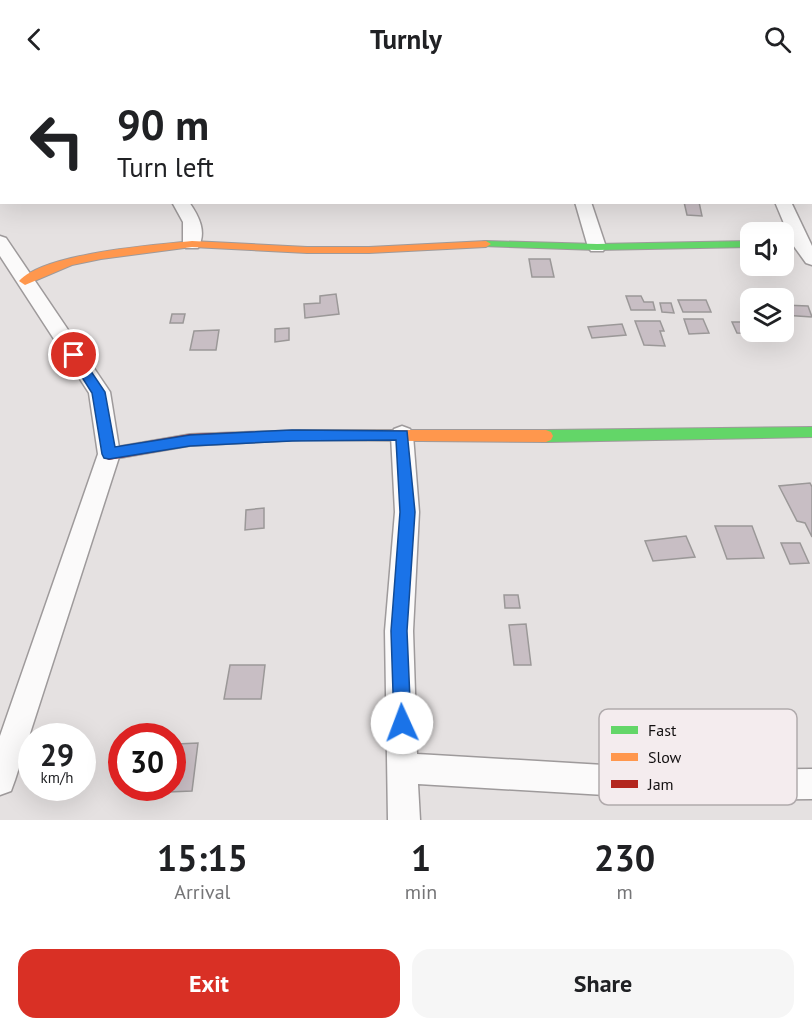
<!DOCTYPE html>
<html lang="en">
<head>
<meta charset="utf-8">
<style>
	body { margin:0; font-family:"PT Sans",sans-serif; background:#f6f6f6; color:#202124; height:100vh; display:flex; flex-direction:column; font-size:22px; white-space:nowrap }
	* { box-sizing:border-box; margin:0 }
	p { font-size:20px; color:#757577 }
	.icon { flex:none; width:33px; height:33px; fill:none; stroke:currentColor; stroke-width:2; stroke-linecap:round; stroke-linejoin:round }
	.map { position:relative; height:742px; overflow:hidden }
	.panel { display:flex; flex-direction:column; background:#fff; flex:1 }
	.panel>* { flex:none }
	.banner { position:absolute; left:0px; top:0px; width:813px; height:126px; box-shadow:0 6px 24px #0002; background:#fff; color:#202124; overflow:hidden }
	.fabs { position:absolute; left:740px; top:144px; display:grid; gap:12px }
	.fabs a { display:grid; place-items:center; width:54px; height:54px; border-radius:12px; background:#fff; box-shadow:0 6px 24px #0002; font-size:30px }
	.speed { position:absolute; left:18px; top:645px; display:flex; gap:12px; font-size:30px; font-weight:700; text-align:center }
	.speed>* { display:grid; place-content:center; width:78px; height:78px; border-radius:50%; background:#fff; box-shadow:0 6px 24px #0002; line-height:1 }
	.speed small { font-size:15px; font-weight:400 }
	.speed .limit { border:9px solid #d22; background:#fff; color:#111 }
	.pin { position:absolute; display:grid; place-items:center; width:51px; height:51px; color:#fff; margin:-26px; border:3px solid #fff; border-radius:50%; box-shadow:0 2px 6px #0007 }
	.me { position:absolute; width:66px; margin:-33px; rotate:358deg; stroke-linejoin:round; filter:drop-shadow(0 0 4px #0008) }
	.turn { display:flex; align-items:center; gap:21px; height:126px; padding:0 18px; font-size:27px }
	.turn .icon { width:78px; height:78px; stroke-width:2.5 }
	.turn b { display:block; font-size:42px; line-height:51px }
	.eta { display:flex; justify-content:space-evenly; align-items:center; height:102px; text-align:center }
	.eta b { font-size:36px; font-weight:800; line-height:42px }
	.button { display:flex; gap:12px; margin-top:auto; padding:12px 18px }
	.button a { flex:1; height:69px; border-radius:18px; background:#d93025; color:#fff; font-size:24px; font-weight:800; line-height:69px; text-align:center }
	.button a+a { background:#f6f6f6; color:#202124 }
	header { display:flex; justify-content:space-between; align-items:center; height:78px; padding:0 18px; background:#fff; font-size:27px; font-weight:800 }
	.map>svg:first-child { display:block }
	.building { fill:#c8bec4; stroke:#9b9898; stroke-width:1.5 }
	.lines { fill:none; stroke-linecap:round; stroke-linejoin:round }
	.street-casing { stroke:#9e9a9b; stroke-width:3 }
	.fast-casing { stroke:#9e9a9b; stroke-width:2 }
	.slow-casing { stroke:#9e9a9b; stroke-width:2 }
	.jam-casing { stroke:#9e9a9b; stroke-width:2 }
	.street { fill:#fbfafa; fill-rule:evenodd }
	.fast { fill:#63d668; fill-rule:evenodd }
	.slow { fill:#ff974d; fill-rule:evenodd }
	.jam { fill:#b3261e; fill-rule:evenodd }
	.route { fill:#1a73e8; stroke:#114b97; stroke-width:1.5 }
	.key { fill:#f4ecee; stroke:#b0aaac; stroke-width:1.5 }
	.key-label { font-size:16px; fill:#131011 }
</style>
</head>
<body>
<header><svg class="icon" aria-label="back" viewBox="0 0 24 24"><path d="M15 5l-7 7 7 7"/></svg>Turnly<svg class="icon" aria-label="search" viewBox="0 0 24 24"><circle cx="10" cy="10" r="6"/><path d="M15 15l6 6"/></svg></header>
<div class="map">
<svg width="812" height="742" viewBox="0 0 812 742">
	<rect width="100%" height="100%" fill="#e5e1e1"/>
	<!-- building -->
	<path class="building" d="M684,124H699L702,138L687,137Z
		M529,181H550L554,199H532Z
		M336,216L339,236L305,240L304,226L320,225V218Z
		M626,218H641L644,224H653L655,232H631Z
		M678,222H706L711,234H683Z
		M660,225H671L674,235L662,234Z
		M783,227L808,228L812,239L783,237Z
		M172,236H185L183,245H170Z
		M684,241H703L709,255L689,256Z
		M635,243H660L664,253H660L665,268L644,267Z
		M732,244H750V254H770L771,256L737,255Z
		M622,246L626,257L592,260L588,249Z
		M289,250V262L275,264V251Z
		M219,252L216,272H190L194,253Z
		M810,405L812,409V459L805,445L797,443L779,408Z
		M264,430V450L245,452L246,432Z
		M715,448H752L764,480L727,481Z
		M686,458L695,479L653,483L645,463Z
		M781,465H800L809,485L790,486Z
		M504,517H518L520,530H505Z
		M526,546L531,587H514L509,547Z
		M230,587H265L261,621H224Z
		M198,665L192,713L169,714L170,710H172L176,666Z"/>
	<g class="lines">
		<defs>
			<path id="street" d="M64,0H78V2H65Z
				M498,0H512L513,2H499Z
				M712,0H729L730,2H713Z
				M799,0H812V5V2H798Z
				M172,124H189C199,138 207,154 198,170H186L183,166V144Z
				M575,124H591L606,169L603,173H591L588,169Z
				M775,124H791L812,168V187L806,185L793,167Z
				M0,158L6,160L106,308L110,314L120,376L15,702L11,713L0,717V658L98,376L89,315L0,178Z
				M402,348L410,351L413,357L419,434L413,553L417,676L689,692L812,691V721L689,722L418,706L420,742H388L385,553L395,434L391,357L394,351Z"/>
			<path id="fast" d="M486,163L597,166L750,163V169L597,172L482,168V164Z
				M812,349V359L546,364L541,362L539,358L541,354L546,352Z"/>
			<path id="slow" d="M192,163L307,169H369L486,163L491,166L486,169L369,175H307L192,169L101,181L72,187L25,207L19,203C45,175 153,167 192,163Z
				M301,352H546L551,354L553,358L551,362L546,364L301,362L296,361L294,357L296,353Z"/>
			<path id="jam" d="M301,352L306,353L308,357L306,361L301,362L190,368L109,382L104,380L102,376L104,372L109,370L190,356Z"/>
		</defs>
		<!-- street casing -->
		<use href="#street" class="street-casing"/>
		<!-- fast casing -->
		<use href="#fast" class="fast-casing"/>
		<!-- slow casing -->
		<use href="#slow" class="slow-casing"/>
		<!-- jam casing -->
		<use href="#jam" class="jam-casing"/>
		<!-- street -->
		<use href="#street" class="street"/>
		<!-- fast -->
		<use href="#fast" class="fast"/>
		<!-- slow -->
		<use href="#slow" class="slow"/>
		<!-- jam -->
		<use href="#jam" class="jam"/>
	</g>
	<!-- route -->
	<path class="route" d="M74,273L78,274L105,314L115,369L190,357L292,352L407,353L415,434L407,553L411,645L409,651L402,653L396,651L394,645L391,553L400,434L396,362L292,363L190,368L109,381L104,380L102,376L92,315L68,277Z"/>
	<!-- legend -->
	<rect x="599" y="631" width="198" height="96" rx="9" class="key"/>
	<rect x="611" y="648" width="27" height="8" fill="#63d668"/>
	<rect x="611" y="675" width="27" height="8" fill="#ff974d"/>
	<rect x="611" y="702" width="27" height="8" fill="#b3261e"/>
	<g class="key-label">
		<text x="648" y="658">Fast</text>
		<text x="648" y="685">Slow</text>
		<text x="648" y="712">Jam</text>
	</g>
</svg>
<div class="fabs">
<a><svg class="icon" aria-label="sound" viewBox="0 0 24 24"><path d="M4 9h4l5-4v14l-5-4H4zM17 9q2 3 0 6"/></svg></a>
<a><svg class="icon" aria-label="layers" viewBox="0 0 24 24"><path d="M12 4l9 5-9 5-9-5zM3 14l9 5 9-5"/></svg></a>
</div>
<div class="speed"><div>29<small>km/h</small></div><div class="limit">30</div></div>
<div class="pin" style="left:74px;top:277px;background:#d93025"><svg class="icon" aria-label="arrive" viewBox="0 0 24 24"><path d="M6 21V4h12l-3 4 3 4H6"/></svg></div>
<svg class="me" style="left:402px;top:645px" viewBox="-20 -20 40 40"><circle r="19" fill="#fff"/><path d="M0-13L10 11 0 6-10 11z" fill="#1a73e8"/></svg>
<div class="banner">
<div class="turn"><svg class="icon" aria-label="left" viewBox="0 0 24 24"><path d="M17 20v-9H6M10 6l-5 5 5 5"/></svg><div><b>90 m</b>Turn left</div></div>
</div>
</div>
<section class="panel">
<div class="eta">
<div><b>15:15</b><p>Arrival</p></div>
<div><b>1</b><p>min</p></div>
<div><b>230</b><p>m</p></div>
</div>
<div class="button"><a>Exit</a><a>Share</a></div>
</section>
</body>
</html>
